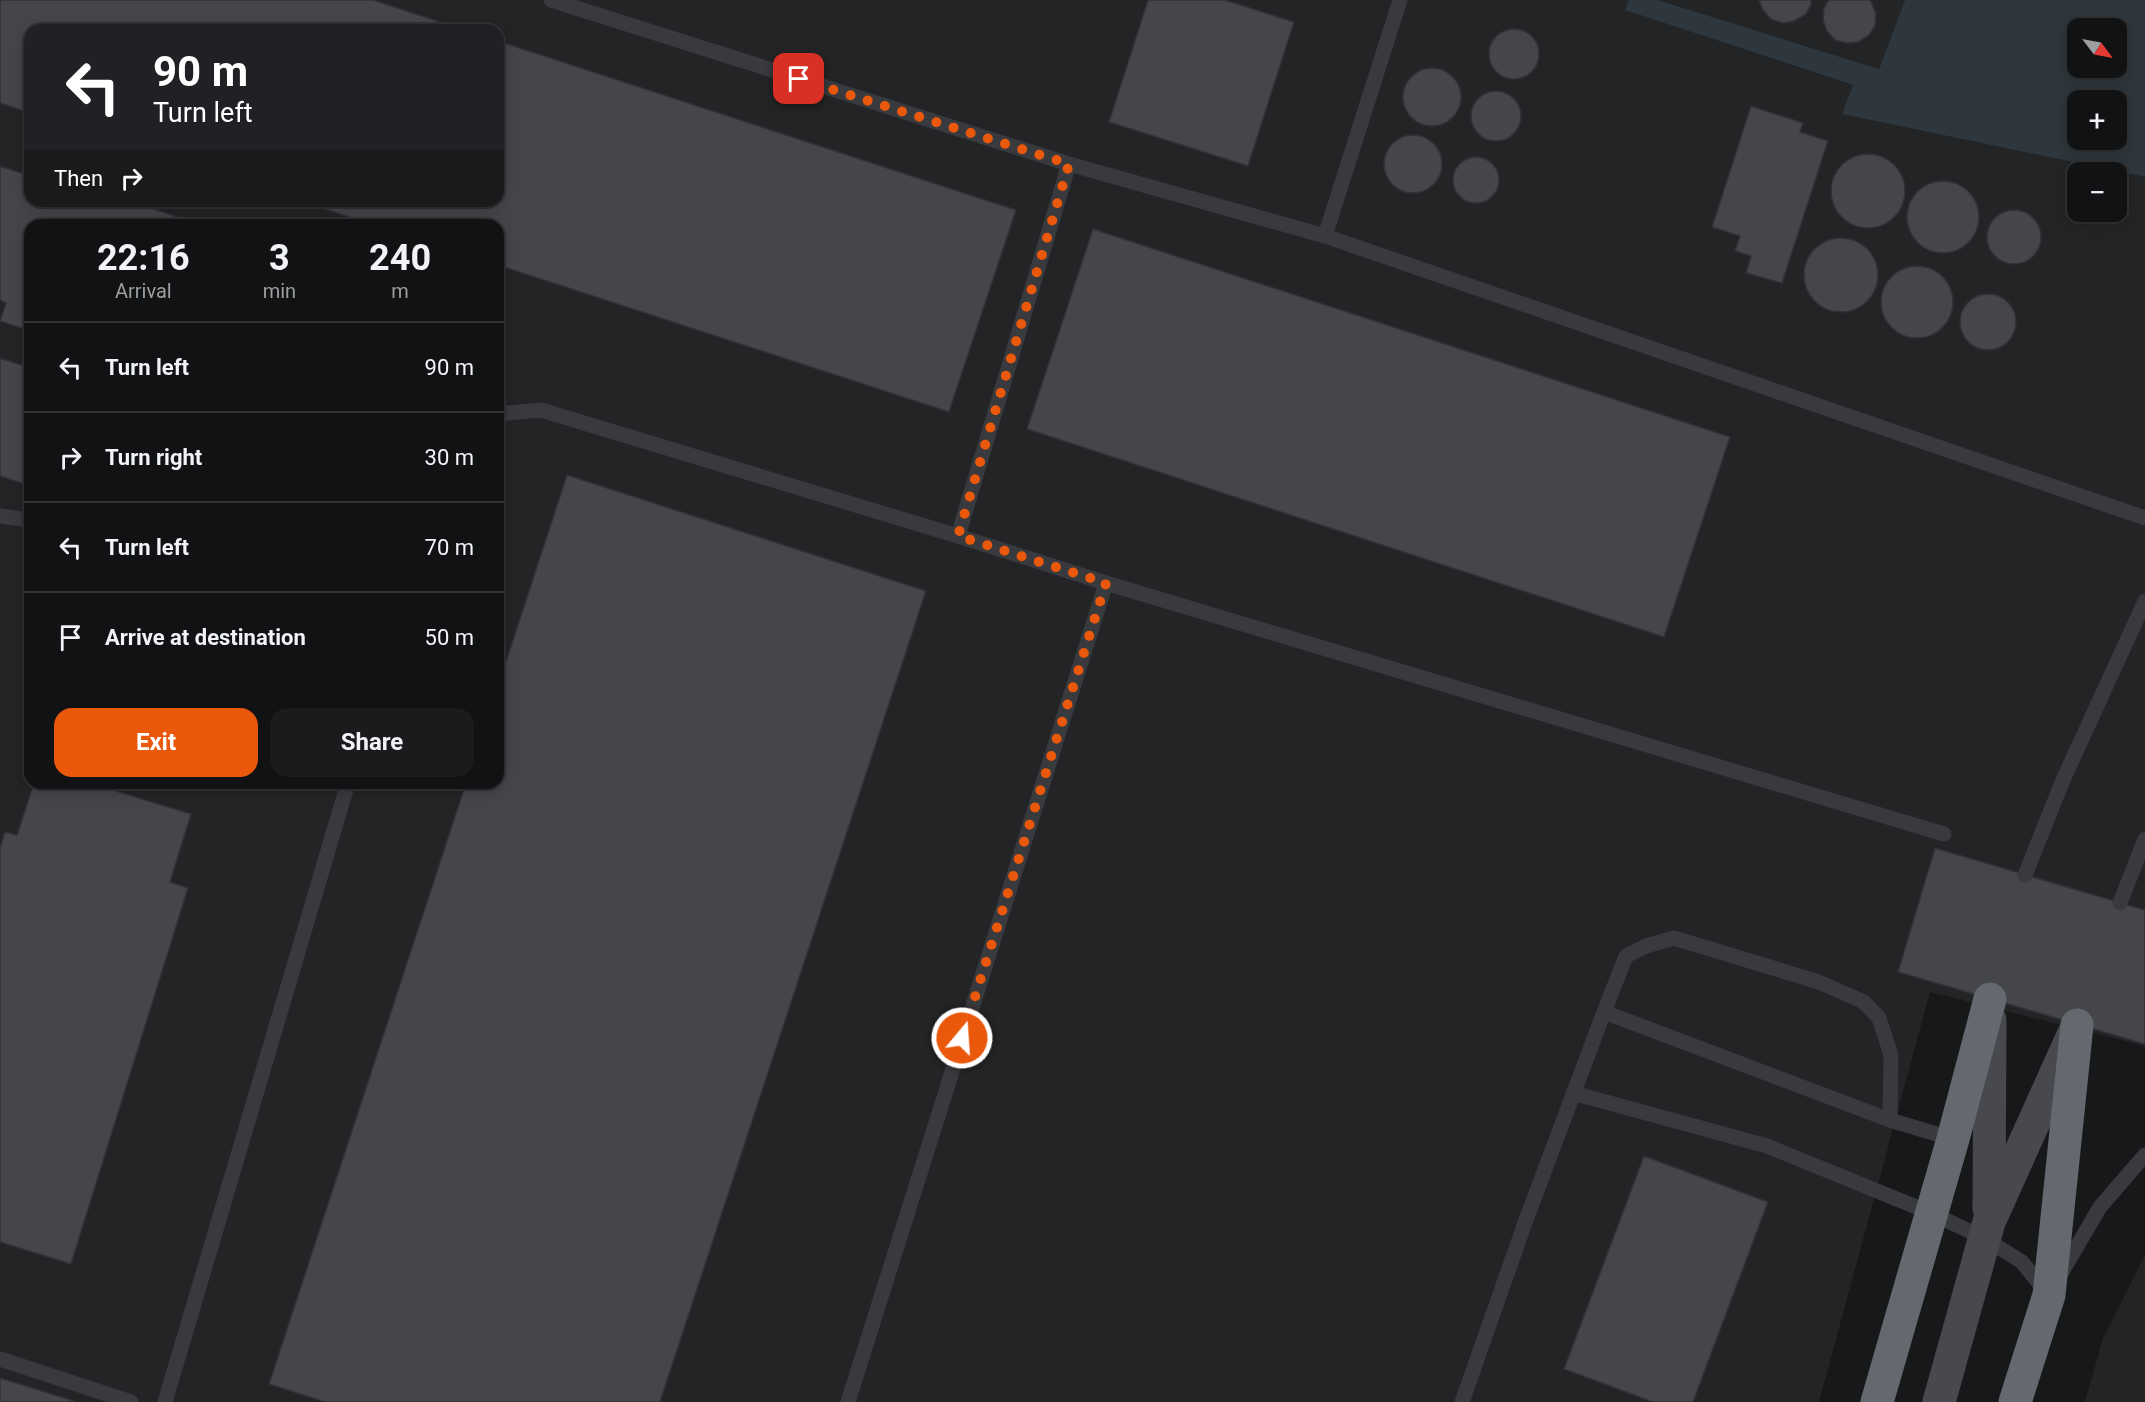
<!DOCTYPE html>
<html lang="en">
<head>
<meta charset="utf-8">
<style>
	body { margin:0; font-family:Roboto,sans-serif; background:#1a1b1c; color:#f1f3f6; height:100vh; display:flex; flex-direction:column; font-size:22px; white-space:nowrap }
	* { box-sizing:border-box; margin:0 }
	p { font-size:20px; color:#9c9ea0 }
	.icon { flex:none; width:33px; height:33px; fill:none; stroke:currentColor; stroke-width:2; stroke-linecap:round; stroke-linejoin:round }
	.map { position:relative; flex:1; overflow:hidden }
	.drawer { position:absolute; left:24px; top:219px; width:480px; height:570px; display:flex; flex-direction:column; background:#111213; border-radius:18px; box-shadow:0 3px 15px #0003,0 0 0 2px #303233 }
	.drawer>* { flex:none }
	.banner { position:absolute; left:24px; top:24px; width:480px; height:183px; border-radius:18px; box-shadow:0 3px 15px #0003,0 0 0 2px #303233; background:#202124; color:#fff; overflow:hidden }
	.needle { width:39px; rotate:122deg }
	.controls { position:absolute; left:2067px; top:18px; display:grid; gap:12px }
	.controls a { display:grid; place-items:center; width:60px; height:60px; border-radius:12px; background:#111213; box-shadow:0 3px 15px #0003,0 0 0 2px #303233; font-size:30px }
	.pin { position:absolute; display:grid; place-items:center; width:51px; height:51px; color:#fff; margin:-26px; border-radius:12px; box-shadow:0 3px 9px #0006 }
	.me { position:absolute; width:66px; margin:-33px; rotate:18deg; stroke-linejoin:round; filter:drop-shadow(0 0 4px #0008) }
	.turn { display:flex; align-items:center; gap:21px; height:126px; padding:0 30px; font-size:27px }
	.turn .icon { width:78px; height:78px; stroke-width:2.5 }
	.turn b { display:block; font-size:42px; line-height:51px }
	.then { display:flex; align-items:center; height:57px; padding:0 30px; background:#0003; gap:12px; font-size:22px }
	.eta { display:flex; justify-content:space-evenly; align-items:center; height:102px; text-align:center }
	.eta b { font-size:36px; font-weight:700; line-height:42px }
	.button { display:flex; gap:12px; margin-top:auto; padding:12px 30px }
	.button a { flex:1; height:69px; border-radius:18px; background:#ea580c; color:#fff; font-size:24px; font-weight:700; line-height:69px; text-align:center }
	.button a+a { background:#1a1b1c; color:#f1f3f6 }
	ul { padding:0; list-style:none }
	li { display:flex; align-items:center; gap:18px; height:90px; padding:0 30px; border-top:2px solid #303233 }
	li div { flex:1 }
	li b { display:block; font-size:22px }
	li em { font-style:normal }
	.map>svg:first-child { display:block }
	.built { fill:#232426; fill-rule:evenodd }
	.water { fill:#2e373d; fill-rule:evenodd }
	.building { fill:#444649; stroke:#313235; stroke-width:1.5 }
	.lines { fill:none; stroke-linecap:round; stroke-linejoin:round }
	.lane { stroke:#393a3e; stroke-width:15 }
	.secondary { stroke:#47494e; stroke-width:33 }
	.highway { stroke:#65686f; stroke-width:33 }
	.route { stroke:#ea580c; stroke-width:10; stroke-dasharray:0 18 }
</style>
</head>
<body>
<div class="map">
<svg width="2145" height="1402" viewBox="0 0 2145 1402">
	<rect width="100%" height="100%" fill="#171819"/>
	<!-- built -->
	<path class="built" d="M0,0H1629L1626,10L1853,85L1843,114L2145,177V1046L1930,992L1819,1402H0ZM30,30H498V201H30ZM2078,172H2116V212H2078ZM30,225H498V783H30Z
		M1658,0H1905L1879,69Z
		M2145,1255V1402H2085L2103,1338Z"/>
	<!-- water -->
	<path class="water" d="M1629,0H1658L1879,69L1905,0H2145V177L1842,114L1853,85L1625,10ZM2078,28H2116V68H2078ZM2078,100H2116V140H2078Z"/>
	<!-- building -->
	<path class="building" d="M0,0H373L465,30H30V113L0,103Z
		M1148,0H1225L1294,22L1248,166L1109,122Z
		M1759,0H1811V5L1805,15L1794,21L1783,23L1771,19L1763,10Z
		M1829,0H1870L1876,13L1875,26L1869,35L1858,42L1847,43L1835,40L1827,31L1823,20L1824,8Z
		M1489 54a25 25 0 1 1 50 0a25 25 0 1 1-50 0Z
		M498,41L1016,210L949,412L498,265V225H374L300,201H498Z
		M1403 97a29 29 0 1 1 58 0a29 29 0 1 1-58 0Z
		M1471 116a25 25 0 1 1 50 0a25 25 0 1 1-50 0Z
		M1751,106L1803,123L1800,132L1828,141L1782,283L1746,273L1751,256L1735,251L1740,236L1712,227Z
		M1384 164a29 29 0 1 1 58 0a29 29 0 1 1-58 0Z
		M1831 191a37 37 0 1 1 74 0a37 37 0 1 1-74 0Z
		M1453 180a23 23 0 1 1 46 0a23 23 0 1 1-46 0Z
		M0,166L30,176V201H130L201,225H30V331L0,321L6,303L0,300Z
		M1907 217a36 36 0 1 1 72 0a36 36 0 1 1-72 0Z
		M1987 237a27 27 0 1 1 54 0a27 27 0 1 1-54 0Z
		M1093,229L1730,437L1664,637L1027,429Z
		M1804 275a37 37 0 1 1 74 0a37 37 0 1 1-74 0Z
		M1881 302a36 36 0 1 1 72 0a36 36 0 1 1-72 0Z
		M1960 322a28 28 0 1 1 56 0a28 28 0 1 1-56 0Z
		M0,358L30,368V486L0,476Z
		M567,475L926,591L660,1402H325L269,1384L466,783H498V686Z
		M34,783H90L191,814L170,882L188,888L71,1264L0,1242V848L5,832L17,835Z
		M1935,848L2145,910V1044L1898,972Z
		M1644,1156L1768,1202L1693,1402H1653L1564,1369Z
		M0,1378L74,1401V1402H0Z"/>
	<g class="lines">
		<!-- lane -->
		<path class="lane" d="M551,0L1069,164L1325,236L2145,518
			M1325,236L1400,0
			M498,414L541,410L958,536L1106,583L1944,834
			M0,516L30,520
			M958,536L1069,164
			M2025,875L2063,780L2145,601
			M2120,903L2145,839
			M1604,1012L1626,956L1646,946L1674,938L1819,982L1864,1002L1879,1018L1891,1055L1890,1120
			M1573,1093L1767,1146L1931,1213L1984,1238L2022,1262L2046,1292
			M2059,1277L2100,1207L2145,1155
			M0,1359L131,1402
			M165,1402L348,783
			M848,1402L1106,583
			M1462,1402L1526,1220L1604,1012L1890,1120L1953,1139"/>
		<!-- secondary -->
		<path class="secondary" d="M1989,1208L1990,1020
			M1939,1402L1989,1222L2074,1033"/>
		<!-- highway -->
		<path class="highway" d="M1877,1402L1953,1139L1990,999
			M2015,1402L2049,1295L2077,1025"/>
	</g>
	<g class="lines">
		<!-- route -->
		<path class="route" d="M799,79L1069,164L958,536L1106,583L962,1038"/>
	</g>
</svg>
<div class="controls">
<a><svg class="needle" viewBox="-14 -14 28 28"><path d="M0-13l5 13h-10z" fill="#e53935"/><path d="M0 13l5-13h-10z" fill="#9c9ea0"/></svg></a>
<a>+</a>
<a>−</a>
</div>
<div class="pin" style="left:799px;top:79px;background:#d93025"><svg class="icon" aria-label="arrive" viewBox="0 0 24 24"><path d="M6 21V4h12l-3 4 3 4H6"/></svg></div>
<svg class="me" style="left:962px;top:1038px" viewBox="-20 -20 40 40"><circle r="17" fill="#ea580c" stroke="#fff" stroke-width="3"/><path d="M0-11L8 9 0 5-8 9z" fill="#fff"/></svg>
<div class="banner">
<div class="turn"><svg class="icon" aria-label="left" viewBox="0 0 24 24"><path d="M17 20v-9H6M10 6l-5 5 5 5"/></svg><div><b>90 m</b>Turn left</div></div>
<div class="then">Then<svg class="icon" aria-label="right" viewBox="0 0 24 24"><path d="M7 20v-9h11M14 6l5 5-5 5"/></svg></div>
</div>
<section class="drawer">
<div class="eta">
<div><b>22:16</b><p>Arrival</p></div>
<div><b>3</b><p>min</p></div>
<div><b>240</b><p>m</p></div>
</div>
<ul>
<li><svg class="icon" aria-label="left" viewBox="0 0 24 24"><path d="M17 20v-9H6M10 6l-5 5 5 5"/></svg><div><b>Turn left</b></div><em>90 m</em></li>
<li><svg class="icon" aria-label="right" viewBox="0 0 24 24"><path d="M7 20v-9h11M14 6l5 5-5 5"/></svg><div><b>Turn right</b></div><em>30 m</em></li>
<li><svg class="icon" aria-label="left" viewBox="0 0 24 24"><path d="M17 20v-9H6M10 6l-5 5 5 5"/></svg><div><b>Turn left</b></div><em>70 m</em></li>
<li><svg class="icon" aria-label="arrive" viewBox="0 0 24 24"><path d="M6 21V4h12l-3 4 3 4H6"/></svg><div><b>Arrive at destination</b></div><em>50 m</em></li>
</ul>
<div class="button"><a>Exit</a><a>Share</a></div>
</section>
</div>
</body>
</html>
